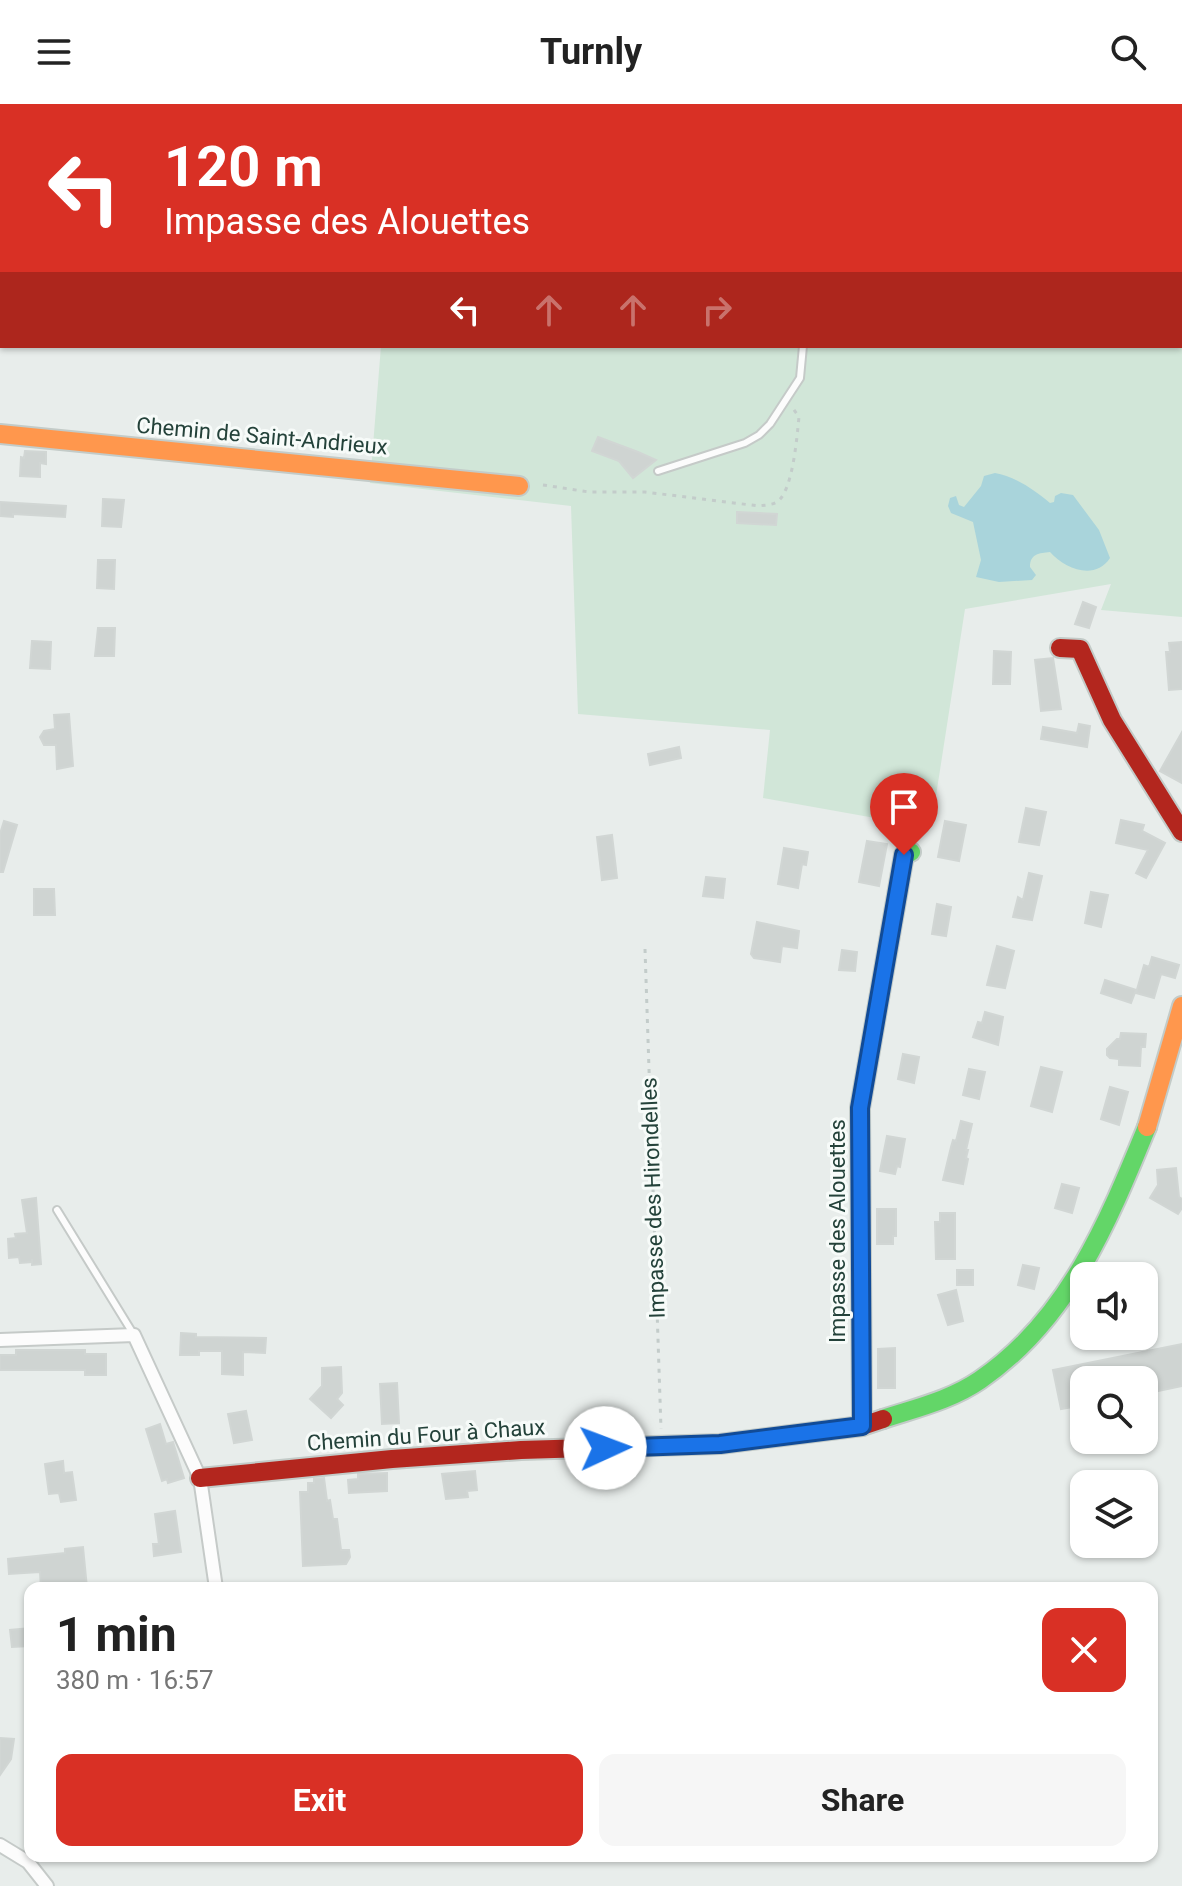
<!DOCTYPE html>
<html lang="en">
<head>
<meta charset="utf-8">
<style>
	body { margin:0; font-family:Roboto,sans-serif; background:#f6f6f6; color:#222; height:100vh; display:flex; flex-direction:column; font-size:30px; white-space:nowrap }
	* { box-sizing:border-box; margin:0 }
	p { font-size:26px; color:#767676 }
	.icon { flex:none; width:44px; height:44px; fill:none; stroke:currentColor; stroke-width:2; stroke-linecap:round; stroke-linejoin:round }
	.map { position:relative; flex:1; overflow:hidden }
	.sheet { position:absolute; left:24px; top:1478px; width:1134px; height:280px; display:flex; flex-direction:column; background:#fff; border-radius:16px; box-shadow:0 2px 6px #0004 }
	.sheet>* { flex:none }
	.hud { position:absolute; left:0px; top:0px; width:1182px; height:244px; box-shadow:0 2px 6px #0004; background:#d93025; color:#fff; overflow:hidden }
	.tools { position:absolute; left:1070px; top:1158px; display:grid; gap:16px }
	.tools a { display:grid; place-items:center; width:88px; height:88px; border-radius:16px; background:#fff; box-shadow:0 2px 6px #0004; font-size:40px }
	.pin { position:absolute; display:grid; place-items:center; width:68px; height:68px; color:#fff; margin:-82px -34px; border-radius:50% 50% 50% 0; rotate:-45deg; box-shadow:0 0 8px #0007 }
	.pin .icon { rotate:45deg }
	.me { position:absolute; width:88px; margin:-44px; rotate:88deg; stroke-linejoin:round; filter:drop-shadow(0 0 6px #0008) }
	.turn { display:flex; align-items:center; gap:28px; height:168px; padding:0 32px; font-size:36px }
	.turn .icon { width:104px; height:104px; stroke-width:2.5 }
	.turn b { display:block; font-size:56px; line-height:68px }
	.lanes { display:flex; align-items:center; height:76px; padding:0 32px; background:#0003; justify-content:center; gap:40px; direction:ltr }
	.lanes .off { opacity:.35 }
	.round { display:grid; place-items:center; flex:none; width:84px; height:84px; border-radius:16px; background:#f6f6f6 }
	.overview { display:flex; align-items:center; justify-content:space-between; height:136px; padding:0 32px }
	h1 { font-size:48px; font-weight:700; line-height:60px }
	.button { display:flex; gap:16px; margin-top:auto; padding:16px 32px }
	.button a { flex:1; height:92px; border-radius:16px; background:#d93025; color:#fff; font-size:32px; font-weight:700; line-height:92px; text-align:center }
	.button a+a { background:#f6f6f6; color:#222 }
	header { display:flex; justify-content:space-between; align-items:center; height:104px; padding:0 32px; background:#fff; font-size:36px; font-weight:700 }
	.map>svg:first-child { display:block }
	.green { fill:#d1e6d8 }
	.water { fill:#a9d4db }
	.building { fill:#cfd4d2; stroke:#d1d6d4; stroke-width:2 }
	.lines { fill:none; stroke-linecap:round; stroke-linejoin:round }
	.lane-casing { stroke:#c5cac8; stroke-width:10 }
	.street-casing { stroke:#c5cac8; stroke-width:16 }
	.fast-casing { stroke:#c3cbc8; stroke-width:22 }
	.slow-casing { stroke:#c3cbc8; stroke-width:22 }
	.jam-casing { stroke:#c3cbc8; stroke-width:22 }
	.path { stroke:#c3ccca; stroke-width:3; stroke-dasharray:4 6; stroke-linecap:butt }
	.lane { stroke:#fcfcfc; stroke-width:6 }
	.street { stroke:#fcfcfc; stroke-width:12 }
	.fast { stroke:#63d668; stroke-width:18 }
	.slow { stroke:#ff974d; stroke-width:18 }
	.jam { stroke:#b3261e; stroke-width:18 }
	.route-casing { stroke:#114b97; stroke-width:20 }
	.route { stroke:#1a73e8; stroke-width:14 }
	.labels { text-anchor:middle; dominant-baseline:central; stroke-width:6; stroke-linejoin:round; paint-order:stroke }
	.street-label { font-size:22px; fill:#24423a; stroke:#f7fbf9 }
</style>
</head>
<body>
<header><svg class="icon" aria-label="menu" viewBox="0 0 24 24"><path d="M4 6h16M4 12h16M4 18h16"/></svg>Turnly<svg class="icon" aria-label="search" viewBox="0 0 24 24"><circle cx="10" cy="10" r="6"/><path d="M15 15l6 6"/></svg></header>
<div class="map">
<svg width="1182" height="1782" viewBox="0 0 1182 1782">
	<rect width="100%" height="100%" fill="#e8edeb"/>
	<!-- green -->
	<path class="green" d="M349,0H1182V513L1101,506L1111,480L965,505L931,724L763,694L770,626L578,610L571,402L370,379L381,242H1180V2Z"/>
	<!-- water -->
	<path class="water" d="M995,369C1014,372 1036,387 1050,399L1054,398L1055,392L1061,389L1073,391L1099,426L1110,454C1095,477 1065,465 1050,448C1039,449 1030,450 1030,463L1036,471L1032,476L999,478L976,473L981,456L973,418L951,409L948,402L950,394L956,392L959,401L964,403L981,382L984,372Z"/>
	<!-- building -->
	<path class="building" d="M598,333L638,348L656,356L633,374L619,357L592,347Z
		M25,347L46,348V360L40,359V373L20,372L21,353L24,354Z
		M103,395L124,396L121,423L102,422Z
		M0,398L66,402L65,413L13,410V413L0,412Z
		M737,408L777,410L776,421L737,419Z
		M98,456H115L114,485L97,484Z
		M1083,498L1096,503L1089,524L1075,520Z
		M98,524H115L114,552H95Z
		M32,537L51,538L50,565L30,564Z
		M1181,538L1182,585L1169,586L1166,548H1170L1169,539Z
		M994,547L1011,548L1010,580H993Z
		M1053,554L1061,605L1041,607L1035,556Z
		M69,610L73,662L57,665L56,641H44L40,633L44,627L55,625L54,611Z
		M1079,620L1090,622L1087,643L1041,635L1043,623L1077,629Z
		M1182,628V679L1160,667Z
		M679,643L681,654L650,661L648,650Z
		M1026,704L1046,708L1039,741L1019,738Z
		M1121,716L1144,721L1142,727L1165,739L1146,774L1136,769L1148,746L1116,739Z
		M4,717L17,721L3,768H0V730Z
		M945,717L966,721L959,757L938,753Z
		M612,731L617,774L602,776L597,733Z
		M867,737L887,740L879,782L859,778Z
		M784,744L808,748L806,761L802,760L798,784L778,780Z
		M1029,769L1042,772L1032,816L1013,813L1018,793L1023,796Z
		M706,773L725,775L723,794L703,792Z
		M34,785H54L55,811H34Z
		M1091,788L1108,791L1101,823L1085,819Z
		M937,800L951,803L946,832L932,830Z
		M757,818L799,827L797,844L782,842L780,858L754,854L751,850Z
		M997,842L1014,847L1005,884L987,881Z
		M842,846L857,848L855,867L839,866Z
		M1152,853L1179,861L1175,874L1161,870L1154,894L1136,889L1144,861L1149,863Z
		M1105,876L1136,886L1131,899L1101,889Z
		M985,908L1003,913L998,941L973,933L978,918L982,919Z
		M1121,929L1146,930L1145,943H1141L1140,962L1119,961V955L1110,954L1107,951V945L1117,935H1120Z
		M903,950L919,953L914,979L898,975Z
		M1041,963L1062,968L1052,1008L1031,1002Z
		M969,965L985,968L979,995L963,991Z
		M1110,983L1128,988L1119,1021L1101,1015Z
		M961,1017L972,1020L966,1046H968L966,1054L968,1055L963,1080L943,1076L951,1043L953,1036L956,1037Z
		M887,1032L905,1035L900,1063L897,1062L895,1070L880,1067Z
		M1176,1064L1179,1093L1182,1095V1104L1178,1110L1150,1094L1158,1081L1157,1066Z
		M1062,1080L1079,1084L1072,1109L1055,1104Z
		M36,1094L41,1160L32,1161V1155V1158L20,1159L19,1153L9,1154L8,1135L16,1134L15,1130L27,1129L22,1096Z
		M877,1105H896V1132H893V1140H877Z
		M940,1109H955V1155H936L935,1118H940Z
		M1023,1161L1039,1164L1034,1185L1018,1181Z
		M957,1166H973V1181H957Z
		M956,1186L963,1217L948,1221L938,1191Z
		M181,1229L196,1230V1233L266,1234L265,1249L243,1248V1271L222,1270V1247H199V1251H180Z
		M1182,1240V1282L1144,1290V1276H1084V1301L1061,1305L1053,1266Z
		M895,1244V1284H878V1245Z
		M16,1246H85V1250H106V1271H85V1266H0V1251H16Z
		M341,1263L342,1289L337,1295L343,1301L331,1314L310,1295L322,1282V1264Z
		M397,1279L399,1319L382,1320L380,1280Z
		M246,1307L252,1336L234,1339L228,1310Z
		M160,1320L166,1340L173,1338L184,1374L168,1379L167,1375L162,1377L146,1325Z
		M63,1357L64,1369L72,1368L76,1396L61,1398L59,1389L49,1390L45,1360Z
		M475,1367L477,1386L467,1387L468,1393L446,1395L442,1370Z
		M387,1369V1387L349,1389L348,1376L358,1375V1370Z
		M324,1374L327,1397L330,1396L333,1415H337L341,1446H349L350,1453L346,1460L303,1462L300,1388H308V1379H314V1375Z
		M175,1407L181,1448L154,1452L153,1440H159L155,1410Z
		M83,1443L87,1484H41L40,1468L9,1470L8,1455L65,1449V1445Z
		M30,1524V1542L12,1543L10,1526Z
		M0,1634L14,1635L11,1655L0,1671Z"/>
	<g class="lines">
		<defs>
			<path id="lane" d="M891,2L896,0
				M658,367L745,339L759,331L770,320L800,274L803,242
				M57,1106L134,1231"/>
			<path id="street" d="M0,1236L134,1231L200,1374L216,1484
				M0,1741L28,1758L47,1782"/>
			<path id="fast" d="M883,1315C916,1304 951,1296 980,1276C1068,1216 1108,1118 1147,1023
				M862,1322L860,1004L904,751L911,748"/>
			<path id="slow" d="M0,330L519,382
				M1147,1023L1182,902"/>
			<path id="jam" d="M1060,544L1080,545L1112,616L1182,728
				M200,1374L392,1355L521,1346L720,1340L862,1322L883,1315"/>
		</defs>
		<!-- lane casing -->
		<use href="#lane" class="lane-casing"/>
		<!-- street casing -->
		<use href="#street" class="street-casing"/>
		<!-- fast casing -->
		<use href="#fast" class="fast-casing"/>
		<!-- slow casing -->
		<use href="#slow" class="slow-casing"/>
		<!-- jam casing -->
		<use href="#jam" class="jam-casing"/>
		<!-- path -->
		<path class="path" d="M363,0L367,2
			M741,2V0
			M543,381L589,388H645L759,402C765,401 772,401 777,398C793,387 797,332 799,313L792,303
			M645,845L661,1325"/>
		<!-- lane -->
		<use href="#lane" class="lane"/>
		<!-- street -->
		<use href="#street" class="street"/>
		<!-- fast -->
		<use href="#fast" class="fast"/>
		<!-- slow -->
		<use href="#slow" class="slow"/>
		<!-- jam -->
		<use href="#jam" class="jam"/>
	</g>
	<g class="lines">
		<defs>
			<path id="route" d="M605,1344L720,1340L862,1322L860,1004L904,751"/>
		</defs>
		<!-- route casing -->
		<use href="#route" class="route-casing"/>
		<!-- route -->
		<use href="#route" class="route"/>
	</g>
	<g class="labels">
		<!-- street labels -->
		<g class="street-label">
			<text transform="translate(262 332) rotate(5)">Chemin de Saint-Andrieux</text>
			<text transform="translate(653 1094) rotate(-92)">Impasse des Hirondelles</text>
			<text transform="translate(837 1127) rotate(-90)">Impasse des Alouettes</text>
			<text transform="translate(426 1331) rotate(-4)">Chemin du Four à Chaux</text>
		</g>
	</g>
</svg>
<div class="tools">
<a><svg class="icon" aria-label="sound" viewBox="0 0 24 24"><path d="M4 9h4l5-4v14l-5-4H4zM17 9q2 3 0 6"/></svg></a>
<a><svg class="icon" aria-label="search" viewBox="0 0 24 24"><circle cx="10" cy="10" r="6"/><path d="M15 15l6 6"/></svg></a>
<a><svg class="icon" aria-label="layers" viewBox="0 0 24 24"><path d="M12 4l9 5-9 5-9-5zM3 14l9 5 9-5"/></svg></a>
</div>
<div class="pin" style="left:904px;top:751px;background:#d93025"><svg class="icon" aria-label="arrive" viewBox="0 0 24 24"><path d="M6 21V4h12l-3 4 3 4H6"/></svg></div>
<svg class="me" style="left:605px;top:1344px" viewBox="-20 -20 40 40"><circle r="19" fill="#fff"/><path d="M0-13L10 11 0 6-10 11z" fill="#1a73e8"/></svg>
<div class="hud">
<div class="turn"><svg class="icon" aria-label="left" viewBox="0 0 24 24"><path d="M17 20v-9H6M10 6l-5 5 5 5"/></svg><div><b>120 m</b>Impasse des Alouettes</div></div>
<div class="lanes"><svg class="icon" aria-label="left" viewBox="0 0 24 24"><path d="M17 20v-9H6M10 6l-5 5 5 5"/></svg><svg class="icon off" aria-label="ahead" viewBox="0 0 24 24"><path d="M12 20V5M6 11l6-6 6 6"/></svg><svg class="icon off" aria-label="ahead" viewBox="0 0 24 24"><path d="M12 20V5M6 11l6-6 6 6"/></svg><svg class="icon off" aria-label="right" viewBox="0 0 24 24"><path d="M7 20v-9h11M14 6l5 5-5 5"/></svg></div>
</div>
<section class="sheet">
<div class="overview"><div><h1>1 min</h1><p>380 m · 16:57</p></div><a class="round" style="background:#d93025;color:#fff"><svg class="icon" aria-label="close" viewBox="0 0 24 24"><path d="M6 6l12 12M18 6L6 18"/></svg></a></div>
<div class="button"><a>Exit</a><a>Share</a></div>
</section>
</div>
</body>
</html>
